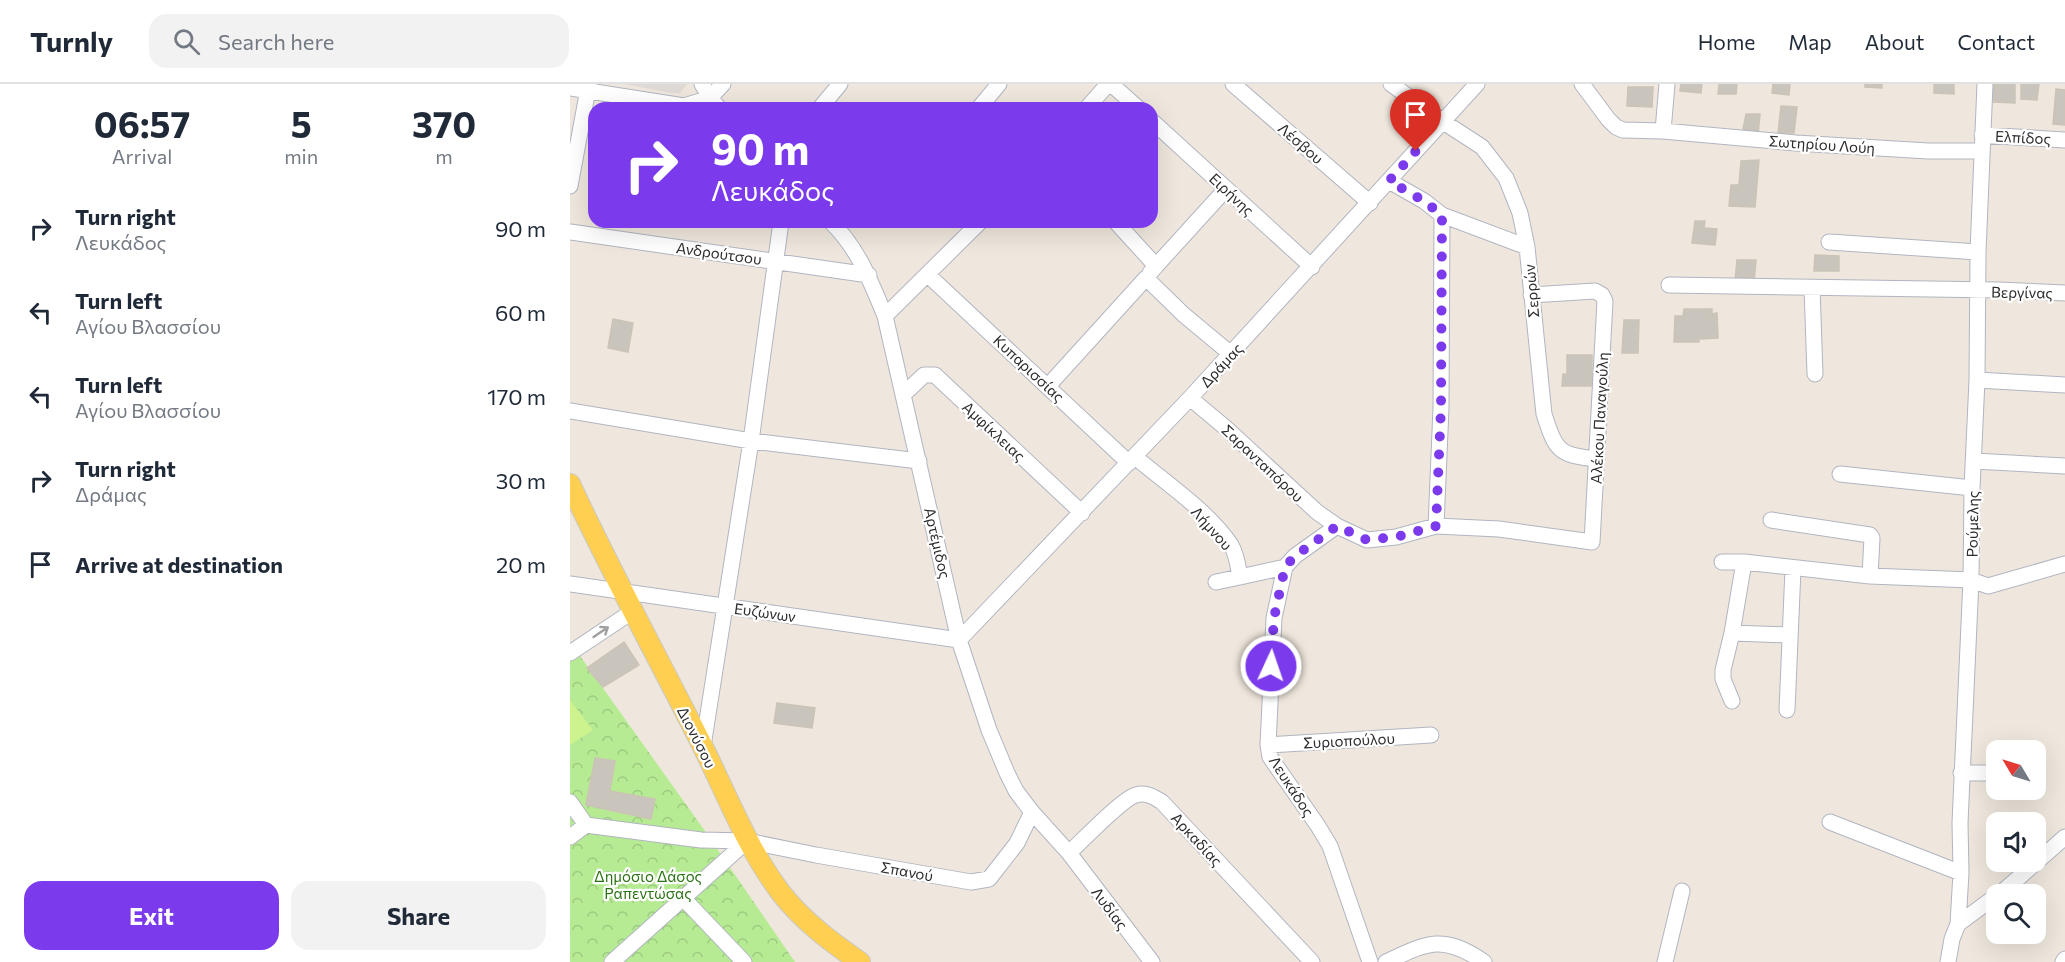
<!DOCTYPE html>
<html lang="en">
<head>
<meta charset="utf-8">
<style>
	body { margin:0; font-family:Commissioner,sans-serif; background:#f2f2f3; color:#1f2937; height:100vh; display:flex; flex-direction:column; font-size:22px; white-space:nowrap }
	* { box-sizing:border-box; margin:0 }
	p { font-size:20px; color:#747a83 }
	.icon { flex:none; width:33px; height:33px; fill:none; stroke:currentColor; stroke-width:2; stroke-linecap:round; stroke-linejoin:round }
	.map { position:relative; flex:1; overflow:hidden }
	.drawer { display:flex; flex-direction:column; background:#fff; width:570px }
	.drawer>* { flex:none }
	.guide { position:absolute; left:18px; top:18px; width:570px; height:126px; border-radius:18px; box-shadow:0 6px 24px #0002; background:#7c3aed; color:#fff; overflow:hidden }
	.needle { width:39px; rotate:308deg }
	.fabs { position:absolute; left:1416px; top:656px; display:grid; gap:12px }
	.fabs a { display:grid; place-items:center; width:60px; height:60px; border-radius:12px; background:#fff; box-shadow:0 6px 24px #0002; font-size:30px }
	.pin { position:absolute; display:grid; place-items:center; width:51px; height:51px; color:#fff; margin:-62px -26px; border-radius:50% 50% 50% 0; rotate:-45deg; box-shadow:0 0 6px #0007 }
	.pin .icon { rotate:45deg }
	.me { position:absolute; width:66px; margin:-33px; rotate:3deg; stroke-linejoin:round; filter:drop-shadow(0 0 4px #0008) }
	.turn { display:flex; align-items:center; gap:21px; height:126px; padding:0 24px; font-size:27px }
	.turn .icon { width:78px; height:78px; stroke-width:2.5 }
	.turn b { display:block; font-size:42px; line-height:51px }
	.eta { display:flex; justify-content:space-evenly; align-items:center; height:102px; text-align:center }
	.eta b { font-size:36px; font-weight:700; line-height:42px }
	.action { display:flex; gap:12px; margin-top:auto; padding:12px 24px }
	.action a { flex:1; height:69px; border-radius:18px; background:#7c3aed; color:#fff; font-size:24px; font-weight:700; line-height:69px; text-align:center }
	.action a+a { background:#f2f2f3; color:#1f2937 }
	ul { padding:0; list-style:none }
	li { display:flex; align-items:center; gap:18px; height:84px; padding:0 24px }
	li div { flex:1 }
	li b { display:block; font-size:22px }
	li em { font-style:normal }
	header { display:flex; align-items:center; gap:36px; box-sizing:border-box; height:84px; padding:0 30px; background:#fff; border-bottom:2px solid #e0e1e3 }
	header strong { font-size:28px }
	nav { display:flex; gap:33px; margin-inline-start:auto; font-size:21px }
	.search { width:420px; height:54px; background:#f2f2f3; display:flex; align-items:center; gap:15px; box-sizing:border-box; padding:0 21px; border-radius:18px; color:#747a83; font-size:22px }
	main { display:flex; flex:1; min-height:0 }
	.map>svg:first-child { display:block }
	.park { fill:url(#park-crowns) }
	.pitch { fill:#cdf38f }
	.plaza { fill:#dfdad5 }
	.building { fill:#cac5bc; stroke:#cbc3b6; stroke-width:1.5 }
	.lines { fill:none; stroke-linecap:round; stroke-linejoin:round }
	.minor-casing { stroke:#b1b5c1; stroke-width:17 }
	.major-casing { stroke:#c8c8c8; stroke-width:22 }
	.minor { stroke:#fff; stroke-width:15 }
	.major { stroke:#ffcf52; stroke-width:20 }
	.oneway { stroke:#a0a0a0 }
	.route { stroke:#7c3aed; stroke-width:10; stroke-dasharray:0 18 }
	.labels { text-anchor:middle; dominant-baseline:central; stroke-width:4.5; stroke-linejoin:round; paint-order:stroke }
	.street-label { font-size:15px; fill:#2c2c2c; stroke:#fff }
	.park-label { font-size:15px; fill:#2b7313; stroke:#fff }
</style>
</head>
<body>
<header>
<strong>Turnly</strong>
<div class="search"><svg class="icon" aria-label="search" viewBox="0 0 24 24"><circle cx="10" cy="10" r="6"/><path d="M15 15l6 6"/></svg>Search here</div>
<nav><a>Home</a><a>Map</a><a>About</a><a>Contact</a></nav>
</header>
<main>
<section class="drawer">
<div class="eta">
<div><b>06:57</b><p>Arrival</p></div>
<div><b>5</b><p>min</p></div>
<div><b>370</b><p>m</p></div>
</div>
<ul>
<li><svg class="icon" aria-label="right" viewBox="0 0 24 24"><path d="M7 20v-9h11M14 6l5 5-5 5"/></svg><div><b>Turn right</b><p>Λευκάδος</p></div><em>90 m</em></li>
<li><svg class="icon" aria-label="left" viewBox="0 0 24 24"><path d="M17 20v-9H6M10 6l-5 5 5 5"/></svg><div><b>Turn left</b><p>Αγίου Βλασσίου</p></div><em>60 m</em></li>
<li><svg class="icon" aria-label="left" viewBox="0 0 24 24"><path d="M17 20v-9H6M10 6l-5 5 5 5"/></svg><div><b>Turn left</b><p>Αγίου Βλασσίου</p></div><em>170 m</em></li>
<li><svg class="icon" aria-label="right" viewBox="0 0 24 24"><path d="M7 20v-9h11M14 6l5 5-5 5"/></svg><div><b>Turn right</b><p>Δράμας</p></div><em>30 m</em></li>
<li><svg class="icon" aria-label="arrive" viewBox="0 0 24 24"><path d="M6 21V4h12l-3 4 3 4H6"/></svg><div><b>Arrive at destination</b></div><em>20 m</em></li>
</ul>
<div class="action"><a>Exit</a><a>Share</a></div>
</section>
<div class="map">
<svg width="1495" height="878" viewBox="0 0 1495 878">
	<defs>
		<pattern id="park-crowns" width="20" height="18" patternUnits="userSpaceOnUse" patternTransform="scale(1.5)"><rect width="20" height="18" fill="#b6eb94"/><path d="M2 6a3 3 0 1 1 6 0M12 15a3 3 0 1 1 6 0" fill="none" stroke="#9dca80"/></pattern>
	</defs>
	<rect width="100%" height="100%" fill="#efe7dd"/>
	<!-- park -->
	<path class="park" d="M0,558L130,740L225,878H0Z"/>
	<!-- pitch -->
	<path class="pitch" d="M0,616L23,646L0,661Z"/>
	<!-- plaza -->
	<path class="plaza" d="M54,0H117L110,9H101Z"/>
	<!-- building -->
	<path class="building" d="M1111,0H1132L1131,9L1110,7Z
		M1149,0H1167L1166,10H1148Z
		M1203,0H1220L1219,11L1202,9Z
		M1295,0H1312V4L1295,3Z
		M1364,0H1384V10L1364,9Z
		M1424,0H1445V19L1423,18Z
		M1451,0H1469L1467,16L1451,15Z
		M1058,3H1083L1082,23L1057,22Z
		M1486,5L1495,6V41L1483,40Z
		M1211,22L1227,23L1224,49H1208Z
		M1176,30H1190L1188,51H1180V46L1173,45Z
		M1189,76L1185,123L1159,122L1161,101H1169L1171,77Z
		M1125,137H1135L1134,144L1147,145L1145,161L1122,159Z
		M1245,171L1269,172V187H1244Z
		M1167,176H1186L1184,198L1165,197Z
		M1114,225H1142V230L1147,229L1148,254L1129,255V258H1104L1105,232H1113Z
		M43,235L63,239L58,268L38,264Z
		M1054,236H1069L1068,269H1052Z
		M997,271H1022V302H992L993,290H997Z
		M54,558L69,581L33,603L17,584Z
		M207,619L245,624L242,644L204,639Z
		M25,674L45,677L40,707L85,715L81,735L16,721Z"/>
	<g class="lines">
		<defs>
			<path id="minor" d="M132,0L140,14L149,24
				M541,0L568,24
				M663,0L800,119
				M821,0L872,37L912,63L936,94L950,129L957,163L974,330C986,367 988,371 1027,375
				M1012,0L1038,35L1046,43L1053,46L1093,47L1226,59L1358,67H1411
				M0,4L114,22L140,14L153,0
				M250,24L270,0
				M409,24L429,0
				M517,24L538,0
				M582,37L742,183
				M1093,47L1097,0
				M1412,51L1495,56
				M819,97L854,117L872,131L957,163
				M0,102L19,0
				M261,138C288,164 301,198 315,232L389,556L419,646L437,689L446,707L462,728L499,769L582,878
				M546,138L586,182L580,189
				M0,148L299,191
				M1259,158L1408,168
				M586,182L656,105
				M358,191L559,379
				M1099,201L1428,206L1495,209
				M1242,204L1245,290
				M315,232L410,138
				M1407,296L1495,301
				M478,302L576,194L614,231L661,270
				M334,310L354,291H365L512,429
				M620,314L657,345L747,428L767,442
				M0,327L181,357L349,377
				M565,373C595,398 640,429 661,461C667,471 668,482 670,493L715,483
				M1404,377L1495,382
				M1270,390L1402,404
				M1201,436L1300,451L1302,454L1300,492
				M866,442L871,324L872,131
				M1152,478H1174L1300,492L1401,496L1418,502L1495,480
				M646,498L670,493
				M0,500L389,556
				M1162,549L1220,551
				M389,556L620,314L907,0
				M0,569L63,527
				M1162,617L1153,595V586L1162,549L1174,478
				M1217,626L1223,485
				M698,661L861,651
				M133,662L181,357L211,138
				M1391,689H1426
				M0,718L16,741L131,756L177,757L246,771L401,798L419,795L447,759L462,728
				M1260,738L1391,789
				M0,753L16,741
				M499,769C511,758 553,714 566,711C576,708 584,713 592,718L742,878
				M1430,810L1495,753
				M112,813L174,878
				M1388,840L1426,812
				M42,878L177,757
				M800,878L760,762L748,742L700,673L698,661L704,534L715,483L725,472L767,442L797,456L826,453L866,442L929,445L1022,458L1035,217L1032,211L1025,207L961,211
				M816,878C858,858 873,850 914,878
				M1095,878L1112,807
				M1378,878L1382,855L1388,840L1391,789L1390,739L1401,496L1402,404L1407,296L1408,168L1415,0
				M1493,878L1495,875"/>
			<path id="major" d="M0,400C41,488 88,574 132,661C157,711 177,764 211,809C233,837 261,858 290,878"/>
		</defs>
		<!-- minor casing -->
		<use href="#minor" class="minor-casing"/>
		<!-- major casing -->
		<use href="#major" class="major-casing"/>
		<!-- minor -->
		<use href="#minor" class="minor"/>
		<!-- major -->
		<use href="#major" class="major"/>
	</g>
	<!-- one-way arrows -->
	<defs><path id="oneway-shaft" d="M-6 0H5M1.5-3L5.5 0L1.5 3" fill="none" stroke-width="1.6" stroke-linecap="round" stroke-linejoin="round" transform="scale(1.5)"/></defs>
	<use class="oneway" href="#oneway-shaft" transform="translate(31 548) rotate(-34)"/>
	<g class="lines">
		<!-- route -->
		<path class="route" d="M701,582L704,534L715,483L725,472L767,442L797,456L826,453L866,442L871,324L872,131L854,117L819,97L846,67"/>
	</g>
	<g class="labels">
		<!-- street labels -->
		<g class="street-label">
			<text transform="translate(1453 53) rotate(3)">Ελπίδος</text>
			<text transform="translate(731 59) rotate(41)">Λέσβου</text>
			<text transform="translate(1252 60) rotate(4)">Σωτηρίου Λούη</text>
			<text transform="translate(662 110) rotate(43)">Ειρήνης</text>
			<text transform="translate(149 169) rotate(8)">Ανδρούτσου</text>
			<text transform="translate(961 207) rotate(-95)">Σερρών</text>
			<text transform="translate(1452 208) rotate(1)">Βεργίνας</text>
			<text transform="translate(651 281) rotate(-47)">Δράμας</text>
			<text transform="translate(459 284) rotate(43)">Κυπαρισσίας</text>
			<text transform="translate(1029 334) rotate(-87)">Αλέκου Παναγούλη</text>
			<text transform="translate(424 347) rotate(43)">Αμφίκλειας</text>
			<text transform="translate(693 379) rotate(43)">Σαρανταπόρου</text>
			<text transform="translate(1402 440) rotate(-89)">Ρούμελης</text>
			<text transform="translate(642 444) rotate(48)">Λήμνου</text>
			<text transform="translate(368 459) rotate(77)">Αρτέμιδος</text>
			<text transform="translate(195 528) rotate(8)">Ευζώνων</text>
			<text transform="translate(127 653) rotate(63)">Διονύσου</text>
			<text transform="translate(779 656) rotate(-3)">Συριοπούλου</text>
			<text transform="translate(722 702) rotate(57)">Λευκάδος</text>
			<text transform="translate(627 755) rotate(47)">Αρκαδίας</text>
			<text transform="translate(337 787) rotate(10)">Σπανού</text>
			<text transform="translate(540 824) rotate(53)">Λυδίας</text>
		</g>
		<!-- park labels -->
		<g class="park-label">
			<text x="78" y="792">Δημόσιο Δάσος<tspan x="78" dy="17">Ραπεντώσας</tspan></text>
		</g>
	</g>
</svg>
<div class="fabs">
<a><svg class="needle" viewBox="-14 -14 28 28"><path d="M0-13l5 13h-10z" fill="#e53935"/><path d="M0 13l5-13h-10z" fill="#747a83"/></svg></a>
<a><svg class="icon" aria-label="sound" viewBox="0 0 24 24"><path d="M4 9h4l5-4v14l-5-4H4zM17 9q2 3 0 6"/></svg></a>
<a><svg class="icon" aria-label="search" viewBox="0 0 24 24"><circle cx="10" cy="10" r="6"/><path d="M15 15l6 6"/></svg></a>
</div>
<div class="pin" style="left:846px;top:67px;background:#d93025"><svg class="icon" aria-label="arrive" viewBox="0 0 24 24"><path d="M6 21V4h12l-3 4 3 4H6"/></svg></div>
<svg class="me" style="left:701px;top:582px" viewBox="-20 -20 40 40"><circle r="17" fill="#7c3aed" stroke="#fff" stroke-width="3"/><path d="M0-11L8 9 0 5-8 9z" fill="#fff"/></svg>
<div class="guide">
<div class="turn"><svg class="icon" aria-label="right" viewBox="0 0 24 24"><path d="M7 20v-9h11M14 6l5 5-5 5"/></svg><div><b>90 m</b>Λευκάδος</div></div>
</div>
</div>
</main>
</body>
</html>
